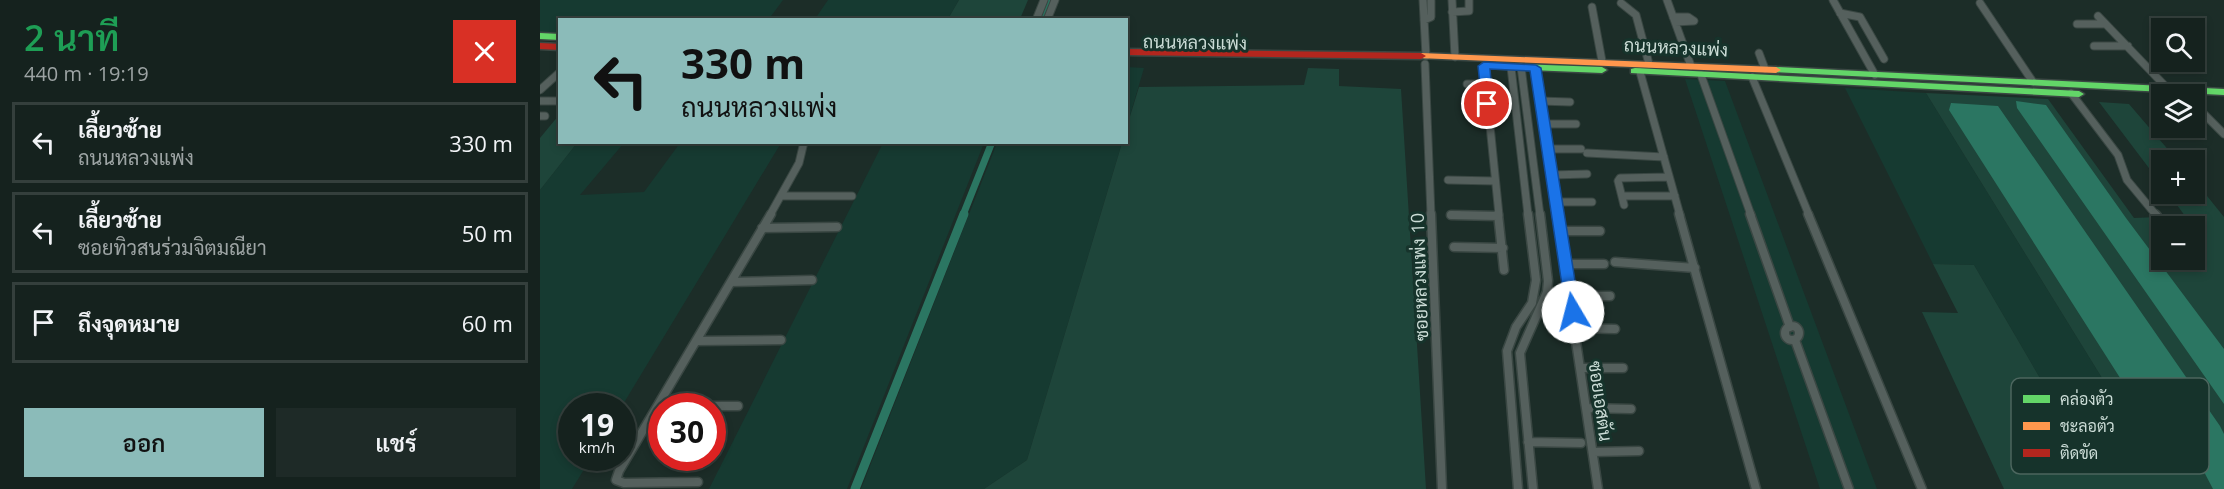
<!DOCTYPE html>
<html lang="th">
<head>
<meta charset="utf-8">
<style>
	body { margin:0; font-family:"Open Sans",Sarabun,sans-serif; background:#1e2a27; color:#f1f3f6; height:100vh; display:flex; flex-direction:column; font-size:22px; white-space:nowrap }
	* { box-sizing:border-box; margin:0 }
	p { font-size:20px; color:#9da4a4 }
	.icon { flex:none; width:33px; height:33px; fill:none; stroke:currentColor; stroke-width:2; stroke-linecap:round; stroke-linejoin:round }
	.map { position:relative; flex:1; overflow:hidden }
	.drawer { display:flex; flex-direction:column; background:#15221e; width:540px }
	.drawer>* { flex:none }
	.top-card { position:absolute; left:18px; top:18px; width:570px; height:126px; border-radius:0px; box-shadow:0 3px 9px #0003,0 0 0 2px #343f3c; background:#8bbbb9; color:#111; overflow:hidden }
	.tools { position:absolute; left:1611px; top:18px; display:grid; gap:12px }
	.tools a { display:grid; place-items:center; width:54px; height:54px; border-radius:0px; background:#15221e; box-shadow:0 3px 9px #0003,0 0 0 2px #343f3c; font-size:30px }
	.speed { position:absolute; left:18px; top:393px; display:flex; gap:12px; font-size:30px; font-weight:700; text-align:center }
	.speed>* { display:grid; place-content:center; width:78px; height:78px; border-radius:50%; background:#15221e; box-shadow:0 3px 9px #0003,0 0 0 2px #343f3c; line-height:1 }
	.speed small { font-size:15px; font-weight:400 }
	.speed .limit { border:9px solid #d22; background:#fff; color:#111 }
	.pin { position:absolute; display:grid; place-items:center; width:51px; height:51px; color:#fff; margin:-26px; border:3px solid #fff; border-radius:50%; box-shadow:0 2px 6px #0007 }
	.me { position:absolute; width:66px; margin:-33px; rotate:352deg; stroke-linejoin:round; filter:drop-shadow(0 0 4px #0008) }
	.turn { display:flex; align-items:center; gap:21px; height:126px; padding:0 24px; font-size:27px }
	.turn .icon { width:78px; height:78px; stroke-width:2.5 }
	.turn b { display:block; font-size:42px; line-height:51px }
	.round { display:grid; place-items:center; flex:none; width:63px; height:63px; border-radius:0px; background:#1e2a27 }
	.overview { display:flex; align-items:center; justify-content:space-between; height:102px; padding:0 24px }
	h1 { font-size:36px; font-weight:600; line-height:45px; color:#1e9e55 }
	.action { display:flex; gap:12px; margin-top:auto; padding:12px 24px }
	.action a { flex:1; height:69px; border-radius:0px; background:#8bbbb9; color:#111; font-size:24px; font-weight:600; line-height:69px; text-align:center }
	.action a+a { background:#1e2a27; color:#f1f3f6 }
	ul { padding:0; list-style:none }
	li { display:flex; align-items:center; gap:18px; height:81px; margin:0 12px 9px; padding:0 12px; border:3px solid #343f3c; border-radius:0px }
	li div { flex:1 }
	li b { display:block; font-size:22px }
	li em { font-style:normal }
	main { display:flex; flex:1; min-height:0 }
	.map>svg:first-child { display:block }
	.built { fill:#163a31 }
	.green { fill:#1e453a; fill-rule:evenodd }
	.water { fill:#2b7662 }
	.lines { fill:none; stroke-linecap:round; stroke-linejoin:round }
	.canal-far1 { stroke:#2b7662; stroke-width:7 }
	.canal { stroke:#2b7662; stroke-width:9 }
	.street-far1-casing { stroke:#3a4743; stroke-width:9 }
	.street-casing { stroke:#3a4743; stroke-width:11 }
	.fast-casing { stroke:#3a4743; stroke-width:3 }
	.slow-casing { stroke:#3a4743; stroke-width:3 }
	.jam-casing { stroke:#3a4743; stroke-width:3 }
	.street-far1 { stroke:#55605d; stroke-width:7 }
	.street { stroke:#55605d; stroke-width:8 }
	.fast { fill:#63d668; fill-rule:evenodd }
	.slow { fill:#ff974d; fill-rule:evenodd }
	.jam { fill:#b3261e; fill-rule:evenodd }
	.route { fill:#1a73e8; stroke:#114b97; stroke-width:1.5 }
	.labels { text-anchor:middle; dominant-baseline:central; stroke-width:6; stroke-linejoin:round; paint-order:stroke }
	.street-label { font-size:18px; fill:#cbdcd6; stroke:#16332b }
	.key { fill:#16332b; stroke:#4c665e; stroke-width:1.5 }
	.key-label { font-size:16px; fill:#cbdcd6 }
</style>
</head>
<body>
<main>
<section class="drawer">
<div class="overview"><div><h1>2 นาที</h1><p>440 m · 19:19</p></div><a class="round" style="background:#d93025;color:#fff"><svg class="icon" aria-label="close" viewBox="0 0 24 24"><path d="M6 6l12 12M18 6L6 18"/></svg></a></div>
<ul>
<li><svg class="icon" aria-label="left" viewBox="0 0 24 24"><path d="M17 20v-9H6M10 6l-5 5 5 5"/></svg><div><b>เลี้ยวซ้าย</b><p>ถนนหลวงแพ่ง</p></div><em>330 m</em></li>
<li><svg class="icon" aria-label="left" viewBox="0 0 24 24"><path d="M17 20v-9H6M10 6l-5 5 5 5"/></svg><div><b>เลี้ยวซ้าย</b><p>ซอยทิวสนร่วมจิตมณียา</p></div><em>50 m</em></li>
<li><svg class="icon" aria-label="arrive" viewBox="0 0 24 24"><path d="M6 21V4h12l-3 4 3 4H6"/></svg><div><b>ถึงจุดหมาย</b></div><em>60 m</em></li>
</ul>
<div class="action"><a>ออก</a><a>แชร์</a></div>
</section>
<div class="map">
<svg width="1684" height="489" viewBox="0 0 1684 489">
	<rect width="100%" height="100%" fill="#1c2d28"/>
	<!-- built -->
	<path class="built" d="M0,0H243L229,19L20,20L19,33L0,32Z
		M288,0H419L408,19H275Z
		M587,67L604,68L587,126Z
		M1145,79L1185,81L1337,489H1280Z
		M1305,88L1386,93L1596,433H1532L1434,265L1393,264Z
		M37,143H109L83,144L40,195L104,192L140,143H241L82,406H32V458H51L32,489H0V190Z
		M343,143H444L307,489H169Z
		M457,143H582L487,460L444,489H321Z"/>
	<!-- green -->
	<path class="green" d="M419,0H488L480,19H408Z
		M768,68L799,69V86L861,89L886,489H444L487,460L582,143L586,142L587,126L599,87L764,85Z
		M1386,93L1508,99L1594,218L1645,216L1629,194H1654L1655,181L1684,217V489H1464L1382,312L1418,313L1393,264L1434,265L1532,433H1596ZM1622,226H1654V260H1622Z
		M1559,102L1589,104L1637,160H1622L1621,184Z
		M19,115L20,142L37,143L0,190V138Z"/>
	<!-- water -->
	<path class="water" d="M1476,101L1506,105L1586,218L1684,349V404L1477,108Z
		M1411,103L1458,106L1680,426L1684,434V489H1673L1650,445L1598,406L1409,110Z"/>
	<g class="lines">
		<!-- canal-far1 -->
		<path class="canal-far1" d="M502,20L510,0
			M423,215L452,142"/>
		<!-- canal -->
		<path class="canal" d="M315,489L424,214"/>
		<defs>
			<path id="street-far1" d="M883,0L886,56
				M912,0L915,57
				M1127,0L1151,66
				M1293,0L1335,75
				M1081,3L1096,15L1109,64
				M1440,3L1493,82
				M1052,7L1062,61
				M912,12L929,11V0
				M1300,13L1320,17L1344,59
				M1558,16L1629,90
				M1133,17H1148L1154,21L1135,22
				M496,20L504,0
				M507,20L515,0
				M884,20L891,17V1
				M1537,24H1565
				M1554,46H1588
				M1219,53L1225,69
				M885,64L891,215
				M944,66L959,215
				M971,67L988,215
				M981,67L1000,215
				M996,68L1018,215
				M1100,72L1140,215
				M1161,75L1211,215
				M1212,77L1269,215
				M927,84H946
				M0,90L20,72
				M1531,93L1578,155L1587,180L1616,215
				M0,101H16
				M1000,101L1030,102
				M1654,104L1684,134
				M0,116H5
				M1004,124H1036
				M1008,149H1041
				M1047,153L1124,157
				M1012,175L1047,174
				M908,180L955,181
				M241,196H312
				M1082,196H1135
				M1016,202H1052
				M1084,205L1078,181L1080,178L1129,177
				M230,215L259,163L264,142
				M911,215H919"/>
			<path id="street" d="M891,214L902,489
				M958,214L964,270
				M1017,214L1058,489
				M1139,214L1216,489
				M1210,214L1250,327
				M1268,214L1382,489
				M1615,214L1617,216
				M911,215L958,216
				M222,228L297,227
				M1021,231H1060
				M914,247L963,248
				M1075,262L1155,268
				M1026,264H1064
				M191,282L272,280
				M1031,296H1070
				M1245 333a7 7 0 1 1 14 0a7 7 0 1 1-14 0Z
				M1035,328L1075,329
				M1255,340L1309,489
				M156,341L241,340
				M1041,368H1083
				M169,406H198
				M1047,408L1091,409
				M988,442L1041,443
				M1053,452L1099,451
				M158,482L84,483L76,480L79,471L231,214
				M978,489L967,351L976,327L992,303L996,280L988,214
				M993,489L980,353L1007,292L1008,281L1000,214"/>
			<path id="fast" d="M0,33L20,34V40L0,39Z
				M945,63L1062,67L1067,70L1062,73L942,68V64Z
				M1236,67L1684,89V95L1232,72V68Z
				M1095,68L1539,91L1544,94L1539,97L1091,73V69Z"/>
			<path id="slow" d="M881,53L1236,67L1241,70L1236,73L878,58L876,56Z"/>
			<path id="jam" d="M0,43L20,44V50L0,49Z
				M586,49L881,53L886,56L881,59L586,55Z"/>
		</defs>
		<!-- street-far1 casing -->
		<use href="#street-far1" class="street-far1-casing"/>
		<!-- street casing -->
		<use href="#street" class="street-casing"/>
		<!-- fast casing -->
		<use href="#fast" class="fast-casing"/>
		<!-- slow casing -->
		<use href="#slow" class="slow-casing"/>
		<!-- jam casing -->
		<use href="#jam" class="jam-casing"/>
		<!-- street-far1 -->
		<use href="#street-far1" class="street-far1"/>
		<!-- street -->
		<use href="#street" class="street"/>
		<!-- fast -->
		<use href="#fast" class="fast"/>
		<!-- slow -->
		<use href="#slow" class="slow"/>
		<!-- jam -->
		<use href="#jam" class="jam"/>
	</g>
	<!-- route -->
	<path class="route" d="M944,62L996,65L1001,68L1040,312L1038,316H1028L1026,312L990,71L950,69L953,104L947,107L942,104L938,66Z"/>
	<g class="labels">
		<!-- street labels -->
		<g class="street-label">
			<text transform="translate(655 42) rotate(1)">ถนนหลวงแพ่ง</text>
			<text transform="translate(1136 47) rotate(3)">ถนนหลวงแพ่ง</text>
			<text transform="translate(879 277) rotate(-92)">ซอยหลวงแพ่ง 10</text>
			<text transform="translate(1061 401) rotate(82)">ซอยเอสตัน</text>
		</g>
	</g>
	<!-- legend -->
	<rect x="1471" y="378" width="198" height="96" rx="9" class="key"/>
	<rect x="1483" y="395" width="27" height="8" fill="#63d668"/>
	<rect x="1483" y="422" width="27" height="8" fill="#ff974d"/>
	<rect x="1483" y="449" width="27" height="8" fill="#b3261e"/>
	<g class="key-label">
		<text x="1520" y="405">คล่องตัว</text>
		<text x="1520" y="432">ชะลอตัว</text>
		<text x="1520" y="459">ติดขัด</text>
	</g>
</svg>
<div class="tools">
<a><svg class="icon" aria-label="search" viewBox="0 0 24 24"><circle cx="10" cy="10" r="6"/><path d="M15 15l6 6"/></svg></a>
<a><svg class="icon" aria-label="layers" viewBox="0 0 24 24"><path d="M12 4l9 5-9 5-9-5zM3 14l9 5 9-5"/></svg></a>
<a>+</a>
<a>−</a>
</div>
<div class="speed"><div>19<small>km/h</small></div><div class="limit">30</div></div>
<div class="pin" style="left:947px;top:104px;background:#d93025"><svg class="icon" aria-label="arrive" viewBox="0 0 24 24"><path d="M6 21V4h12l-3 4 3 4H6"/></svg></div>
<svg class="me" style="left:1033px;top:312px" viewBox="-20 -20 40 40"><circle r="19" fill="#fff"/><path d="M0-13L10 11 0 6-10 11z" fill="#1a73e8"/></svg>
<div class="top-card">
<div class="turn"><svg class="icon" aria-label="left" viewBox="0 0 24 24"><path d="M17 20v-9H6M10 6l-5 5 5 5"/></svg><div><b>330 m</b>ถนนหลวงแพ่ง</div></div>
</div>
</div>
</main>
</body>
</html>
